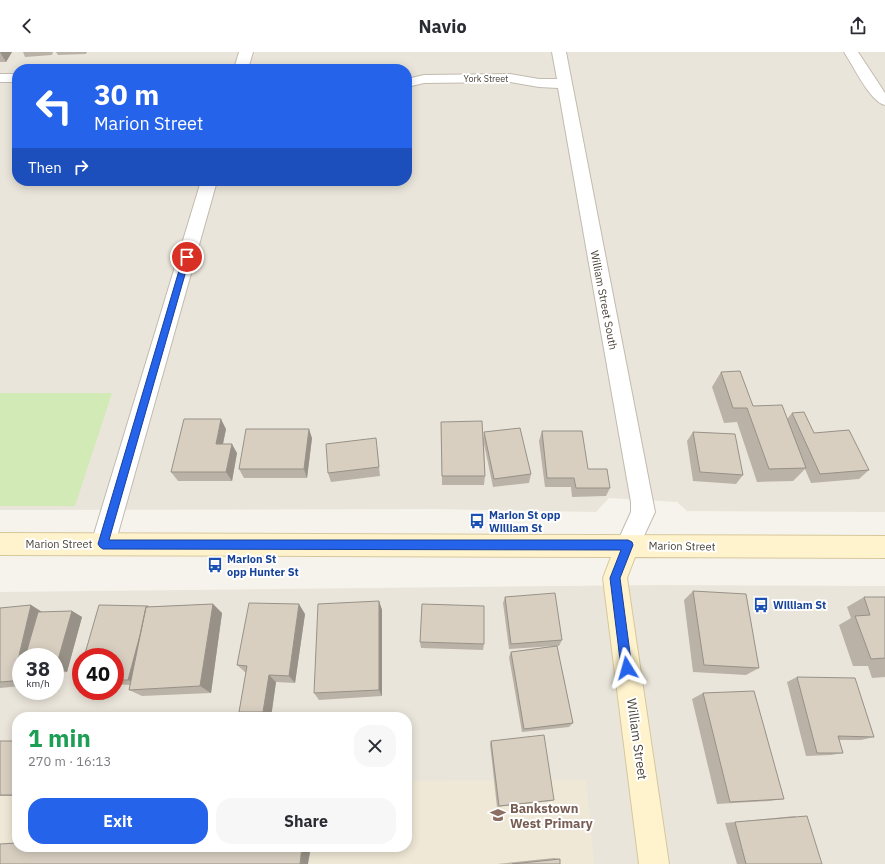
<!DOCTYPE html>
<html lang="en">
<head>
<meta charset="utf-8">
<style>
	body { margin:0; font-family:"IBM Plex Sans",sans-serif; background:#f7f7f7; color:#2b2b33; height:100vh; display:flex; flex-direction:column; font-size:15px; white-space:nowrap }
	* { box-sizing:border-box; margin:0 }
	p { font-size:13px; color:#7c7c81 }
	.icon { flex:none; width:22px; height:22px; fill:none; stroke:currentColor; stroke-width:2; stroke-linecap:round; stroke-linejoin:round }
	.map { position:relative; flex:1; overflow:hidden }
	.sheet { position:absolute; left:12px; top:660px; width:400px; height:140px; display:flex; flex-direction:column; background:#fff; border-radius:16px; box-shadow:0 2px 10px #0003 }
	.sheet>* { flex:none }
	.guide { position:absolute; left:12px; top:12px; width:400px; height:122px; border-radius:16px; box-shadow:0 2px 10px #0003; background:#2563eb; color:#fff; overflow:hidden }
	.speed { position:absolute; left:12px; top:596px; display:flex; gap:8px; font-size:20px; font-weight:700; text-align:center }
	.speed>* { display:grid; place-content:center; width:52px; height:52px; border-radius:50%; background:#fff; box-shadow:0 2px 10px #0003; line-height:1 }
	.speed small { font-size:10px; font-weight:400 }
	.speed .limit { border:6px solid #d22; background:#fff; color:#111 }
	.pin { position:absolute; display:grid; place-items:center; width:34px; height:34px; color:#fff; margin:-17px; border:2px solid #fff; border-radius:50%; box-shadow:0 1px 4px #0007 }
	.me { position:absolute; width:44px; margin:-22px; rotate:352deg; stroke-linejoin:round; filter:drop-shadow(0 0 3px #0008) }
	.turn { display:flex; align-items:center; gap:14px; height:84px; padding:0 16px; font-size:18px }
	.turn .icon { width:52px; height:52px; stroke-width:2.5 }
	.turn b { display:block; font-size:28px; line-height:34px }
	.then { display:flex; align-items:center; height:38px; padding:0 16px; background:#0003; gap:8px; font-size:15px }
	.round { display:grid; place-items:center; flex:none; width:42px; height:42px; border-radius:16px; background:#f7f7f7 }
	.head { display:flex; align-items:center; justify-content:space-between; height:68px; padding:0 16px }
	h1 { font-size:24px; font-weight:800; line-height:30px; color:#1e9e55 }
	.button { display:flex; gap:8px; margin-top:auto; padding:8px 16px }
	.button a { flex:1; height:46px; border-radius:16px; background:#2563eb; color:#fff; font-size:16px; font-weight:800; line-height:46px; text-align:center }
	.button a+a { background:#f7f7f7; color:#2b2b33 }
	header { display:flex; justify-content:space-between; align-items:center; height:52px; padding:0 16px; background:#fff; font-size:18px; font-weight:800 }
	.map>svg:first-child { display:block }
	.residential { fill:#eae5da; fill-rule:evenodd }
	.education { fill:#efe8d6 }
	.green { fill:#d2eab5 }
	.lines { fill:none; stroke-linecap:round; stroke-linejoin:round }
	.street-casing { stroke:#c2bbae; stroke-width:2 }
	.secondary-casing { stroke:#d6c79b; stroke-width:2 }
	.street { fill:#fff; fill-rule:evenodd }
	.secondary { fill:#fff3cd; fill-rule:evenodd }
	.wall { fill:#bab2a6 }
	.shaded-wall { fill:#979187 }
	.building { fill:#d8cfc1; stroke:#979187 }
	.route { fill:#2563eb; stroke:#184099 }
	.labels { text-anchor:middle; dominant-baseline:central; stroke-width:4; stroke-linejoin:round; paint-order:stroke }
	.far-street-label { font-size:9px; fill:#4b4439; stroke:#fff }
	.street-label { font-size:11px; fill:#4b4439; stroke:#fff }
	.transit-label { font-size:11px; font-weight:bold; fill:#164399; stroke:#fff; text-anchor:start }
	.near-street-label { font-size:13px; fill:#4b4439; stroke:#fff }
	.near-education-label { font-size:13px; font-weight:bold; fill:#785e54; stroke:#fff; text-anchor:start }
</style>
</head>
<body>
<header><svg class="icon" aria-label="back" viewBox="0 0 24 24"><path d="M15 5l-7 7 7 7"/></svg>Navio<svg class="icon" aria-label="share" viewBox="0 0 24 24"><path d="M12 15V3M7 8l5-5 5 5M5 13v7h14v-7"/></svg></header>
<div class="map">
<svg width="885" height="812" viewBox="0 0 885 812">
	<rect width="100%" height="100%" fill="#f6f3ec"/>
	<!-- residential -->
	<path class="residential" d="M0,0H885V460L687,459L677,450L609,446L596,460L434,457L0,458ZM17,17H407V129H17Z
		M661,533L885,534V812H0V540ZM21,605H55V639H21ZM81,605H115V639H81ZM17,665H407V795H17Z"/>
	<!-- education -->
	<path class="education" d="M586,728L594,812H0V732H17V795H407V729Z"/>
	<!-- green -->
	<path class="green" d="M0,341H112L75,454H0Z"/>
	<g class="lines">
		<defs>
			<path id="street" d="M239,0H253L248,17H234Z
				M552,0H566L653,450L655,460L636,501L628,504L620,501L616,493L631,460V450L558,36L539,35L510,30L424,31L407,35V27L424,23L510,22L539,27H557Z
				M844,0H858L885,41V53C870,50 853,13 844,0Z
				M0,22H17V30H0Z
				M201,129H217L115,492L111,500L103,503L95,500L91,492Z"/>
			<path id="secondary" d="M0,481L885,484V506L635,505L627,526L669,812H639L603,526L611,505L0,503Z"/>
		</defs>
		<!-- street casing -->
		<use href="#street" class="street-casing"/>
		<!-- secondary casing -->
		<use href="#secondary" class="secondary-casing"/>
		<!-- street -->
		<use href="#street" class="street"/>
		<!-- secondary -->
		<use href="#secondary" class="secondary"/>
	</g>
	<!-- wall -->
	<path class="wall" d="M0,0H12L6,10H0Z
		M23,0H53L52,3L25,5Z
		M56,0H87L86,2L58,3Z
		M721,320L753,354L787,367L792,361L814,381L869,418L859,427L811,431L805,417L793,429L757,430L737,370L724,371L712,335Z
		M441,370L483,387L484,380L531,422L529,431L493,435L484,392L485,424L484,433H442Z
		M226,377L223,392L237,401L232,429H178L171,420Z
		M542,379L610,436L606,444L572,445L571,435H545L539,389Z
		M693,380L743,423L736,432L693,429L687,389Z
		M312,386L307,426H244L239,417Z
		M377,395L380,424L331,430L328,421Z
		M693,539L759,616L746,623L693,620L684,548Z
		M505,545L562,588L559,594H557L573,671L569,675L522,680L509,605L511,600L555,594L509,597L503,551Z
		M864,545H885V625L872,626L868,614H853L839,573L851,566L847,555Z
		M379,549L382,558V644L319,648L314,641Z
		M213,552L222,561L211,641L142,644L129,638L130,633L115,632V605L148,554L149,555Z
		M31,553L42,560L72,559L82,565L67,620L55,621V605H21V634L0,636V556Z
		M305,562L295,631L276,630L271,665H247L239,660L246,621L237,613Z
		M420,590L484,592L483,598L421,596Z
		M797,625L874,685L861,688H839L843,701L831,703L806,704L787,630Z
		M703,641L784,747L769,749L717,752L692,647Z
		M0,689H17V744H0Z
		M491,689L554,748L551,749L497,755L490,692Z
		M795,764L822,812H737L725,771Z
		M554,806L560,807V812H497Z"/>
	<!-- shaded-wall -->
	<path class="shaded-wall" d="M0,0H12L6,10Z
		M221,367L226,377L221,401L216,392Z
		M309,377L312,386L307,426L304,417Z
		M232,392L237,401L232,429L226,420Z
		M379,549L382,558V644L379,638Z
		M213,552L222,561L211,641L200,634Z
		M299,552L305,562L295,631L289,624Z
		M31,553L42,560L32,605H21V632L13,629Z
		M148,554L156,560L137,633L128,628Z
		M72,559L82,565L67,620L56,615Z
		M269,623L276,630L271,665H269L263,660Z
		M302,795H311L308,812H300Z"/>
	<!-- building -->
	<path class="building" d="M740,319L753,354L782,353L806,416L769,417L747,356H733L721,320Z
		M804,360L814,381L849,378L869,418L820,422L792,361Z
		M184,367H221L216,392H232L226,420H171Z
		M482,369L485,424H442L441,370Z
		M520,376L531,422L494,427L484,380Z
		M246,377H309L304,417H239Z
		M542,379H582L588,417H607L610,436H576L574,426H547Z
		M693,380L735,382L743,423L700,420Z
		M376,386L379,415L328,421L326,392Z
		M693,539L746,542L759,616L704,613Z
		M555,541L562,588L511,592L505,545Z
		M864,545H885V606L871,607L855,564L870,563Z
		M379,549V638L314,641L318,552Z
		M249,551L299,552L289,624L269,623L263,660H239L247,614L237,613Z
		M213,552L200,634L129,638L146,555Z
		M422,552L484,554V592L420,590Z
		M31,553L13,629L0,630V556Z
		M99,553L148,554L147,555H146L140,583L128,628H115V605H84Z
		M72,559L56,615H55V605H25L38,560Z
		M557,594L573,671L524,677L511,600Z
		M81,614V627H77Z
		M797,625L855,626L874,685L838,684L843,701H817Z
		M754,639L784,747L730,750L703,641Z
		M544,683L554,748L499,754L491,689Z
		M0,689H17V743H0Z
		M807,764L822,812H746L735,770Z
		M17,791V795H302L300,812H0V792Z
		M560,807V812H512Z"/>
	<!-- route -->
	<path class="route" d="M187,202L190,205L109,488H628L632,490L633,493L620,526L632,616L631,620L627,621L623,620L621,616L610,526L621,498L103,497L100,495L98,492L183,205Z"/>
	<!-- icons -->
	<defs>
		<symbol id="bus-bare" viewBox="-9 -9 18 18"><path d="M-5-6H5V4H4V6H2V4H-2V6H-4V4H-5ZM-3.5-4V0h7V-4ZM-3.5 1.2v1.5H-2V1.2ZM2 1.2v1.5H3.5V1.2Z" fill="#1a4fb4" stroke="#fff" stroke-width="2.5" paint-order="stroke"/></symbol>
		<symbol id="school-bare" viewBox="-9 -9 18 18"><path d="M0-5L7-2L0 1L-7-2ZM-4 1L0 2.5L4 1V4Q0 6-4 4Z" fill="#8d6e63" stroke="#fff" stroke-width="2.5" paint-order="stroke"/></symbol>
	</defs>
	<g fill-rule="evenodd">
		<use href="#bus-bare" x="466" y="458" width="22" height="22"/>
		<use href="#bus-bare" x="204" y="502" width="22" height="22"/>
		<use href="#bus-bare" x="750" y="542" width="22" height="22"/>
		<use href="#school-bare" x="487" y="752" width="22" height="22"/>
	</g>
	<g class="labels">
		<!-- far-street labels -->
		<g class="far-street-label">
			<text x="486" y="26">York Street</text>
		</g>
		<!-- street labels -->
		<g class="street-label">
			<text transform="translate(604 248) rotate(79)">William Street South</text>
			<text x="59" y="492">Marion Street</text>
			<text transform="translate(682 494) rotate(1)">Marion Street</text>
		</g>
		<!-- transit labels -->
		<g class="transit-label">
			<text x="489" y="463">Marion St opp<tspan x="489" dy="13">William St</tspan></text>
			<text x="227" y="507">Marion St<tspan x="227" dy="13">opp Hunter St</tspan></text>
			<text x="773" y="553">William St</text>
		</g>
		<!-- near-street labels -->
		<g class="near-street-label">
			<text transform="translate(637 687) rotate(82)">William Street</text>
		</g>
		<!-- near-education labels -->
		<g class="near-education-label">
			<text x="510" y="756">Bankstown<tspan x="510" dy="15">West Primary</tspan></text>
		</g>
	</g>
</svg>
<div class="speed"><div>38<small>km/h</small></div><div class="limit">40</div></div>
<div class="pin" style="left:187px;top:205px;background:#d93025"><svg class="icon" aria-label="arrive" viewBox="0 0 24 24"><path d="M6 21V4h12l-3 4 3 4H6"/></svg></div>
<svg class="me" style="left:627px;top:616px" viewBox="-20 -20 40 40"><path d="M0-17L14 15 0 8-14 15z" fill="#2563eb" stroke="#fff" stroke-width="4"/></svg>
<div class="guide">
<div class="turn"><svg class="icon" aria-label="left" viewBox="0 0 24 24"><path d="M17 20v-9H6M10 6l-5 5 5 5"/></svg><div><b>30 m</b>Marion Street</div></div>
<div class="then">Then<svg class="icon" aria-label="right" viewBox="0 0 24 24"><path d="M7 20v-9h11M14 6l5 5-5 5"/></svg></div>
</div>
<section class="sheet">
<div class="head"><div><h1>1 min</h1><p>270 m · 16:13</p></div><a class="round"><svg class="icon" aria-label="close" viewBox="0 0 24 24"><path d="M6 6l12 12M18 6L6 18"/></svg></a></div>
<div class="button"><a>Exit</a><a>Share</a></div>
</section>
</div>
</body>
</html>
